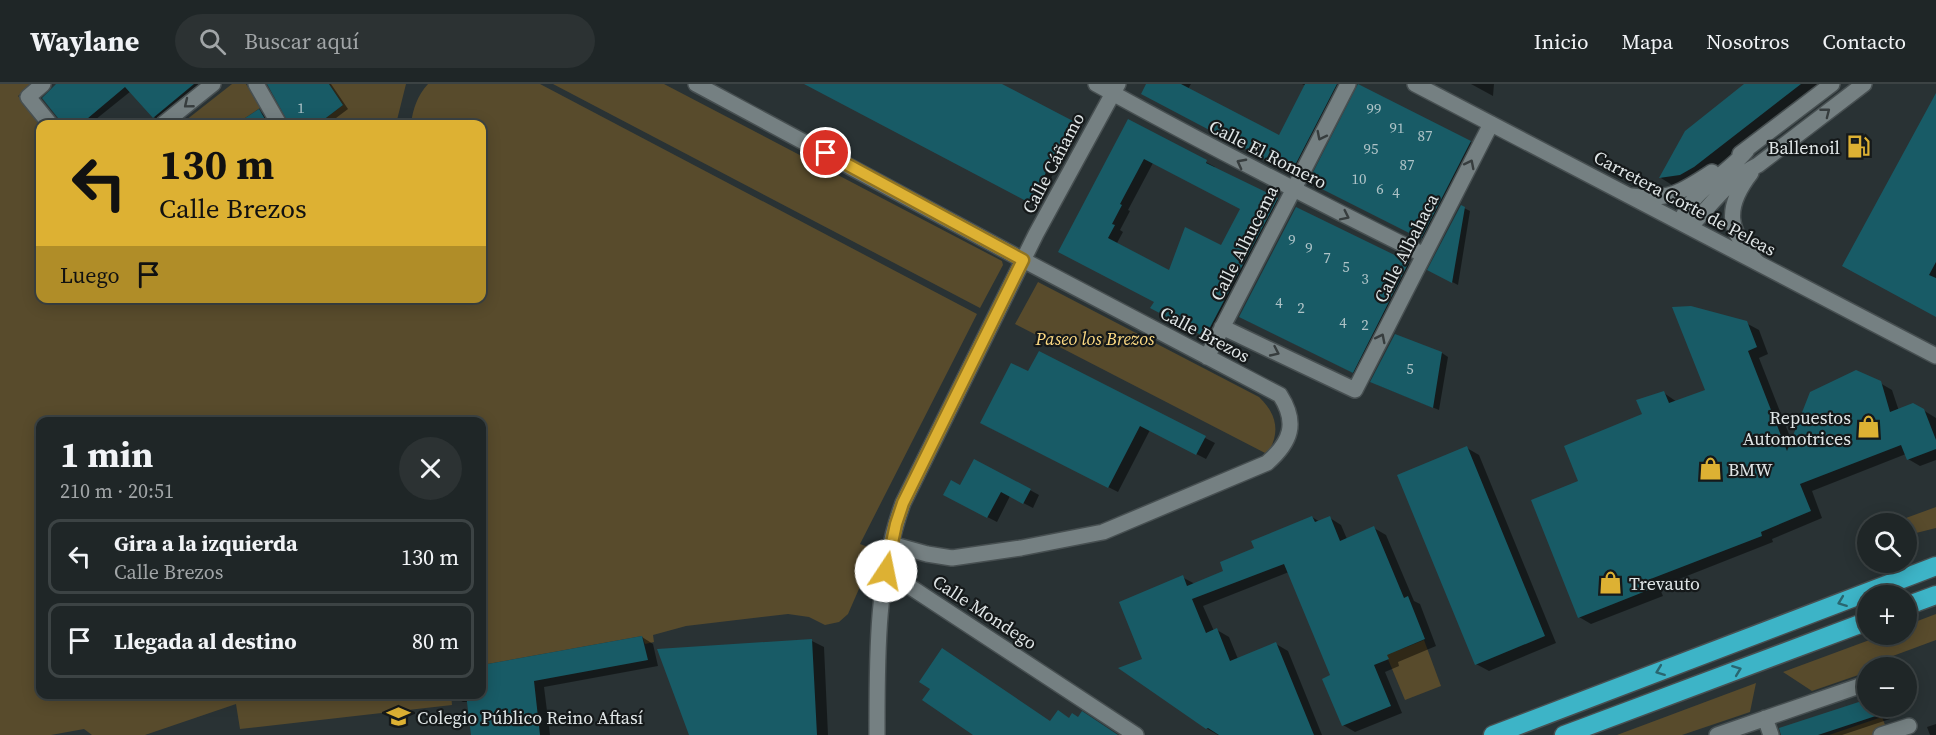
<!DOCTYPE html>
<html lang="es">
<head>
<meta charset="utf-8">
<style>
	body { margin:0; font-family:"Source Serif 4",serif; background:#2c3233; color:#f1f3f6; height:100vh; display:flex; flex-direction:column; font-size:22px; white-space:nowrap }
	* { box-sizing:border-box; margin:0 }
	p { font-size:20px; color:#a1a5a7 }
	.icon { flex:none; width:33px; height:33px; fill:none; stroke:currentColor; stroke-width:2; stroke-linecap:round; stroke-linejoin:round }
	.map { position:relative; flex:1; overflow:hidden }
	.panel { position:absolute; left:36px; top:333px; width:450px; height:282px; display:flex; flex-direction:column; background:#1f2627; border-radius:12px; box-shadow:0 3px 15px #0003,0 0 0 2px #3c4344 }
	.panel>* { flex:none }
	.banner { position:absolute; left:36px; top:36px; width:450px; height:183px; border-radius:12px; box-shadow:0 3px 15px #0003,0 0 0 2px #3c4344; background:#ddb133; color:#111; overflow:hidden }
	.tools { position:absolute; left:1857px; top:429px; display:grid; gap:12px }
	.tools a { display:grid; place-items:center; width:60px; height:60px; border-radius:50%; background:#1f2627; box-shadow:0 3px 15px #0003,0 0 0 2px #3c4344; font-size:30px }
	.pin { position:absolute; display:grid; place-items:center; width:51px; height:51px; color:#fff; margin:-26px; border:3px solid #fff; border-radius:50%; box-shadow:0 2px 6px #0007 }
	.me { position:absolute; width:66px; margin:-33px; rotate:11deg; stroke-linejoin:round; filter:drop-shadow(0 0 4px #0008) }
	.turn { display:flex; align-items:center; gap:21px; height:126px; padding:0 24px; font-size:27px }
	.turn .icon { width:78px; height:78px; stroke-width:2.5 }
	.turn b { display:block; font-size:42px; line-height:51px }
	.then { display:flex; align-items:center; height:57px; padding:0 24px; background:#0003; gap:12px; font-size:22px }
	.round { display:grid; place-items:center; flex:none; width:63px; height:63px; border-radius:32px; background:#2c3233 }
	.overview { display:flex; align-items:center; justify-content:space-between; height:102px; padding:0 24px }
	h1 { font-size:36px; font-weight:700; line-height:45px }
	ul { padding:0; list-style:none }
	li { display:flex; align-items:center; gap:18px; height:75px; margin:0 12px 9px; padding:0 12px; border:3px solid #3c4344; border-radius:12px }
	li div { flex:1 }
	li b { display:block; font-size:22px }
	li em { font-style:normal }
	header { display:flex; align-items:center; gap:36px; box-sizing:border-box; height:84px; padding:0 30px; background:#1f2627; border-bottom:2px solid #3c4344 }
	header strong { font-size:28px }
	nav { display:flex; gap:33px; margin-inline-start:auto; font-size:21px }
	.search { width:420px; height:54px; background:#2c3233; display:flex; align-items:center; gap:15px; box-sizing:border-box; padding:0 21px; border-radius:33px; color:#a1a5a7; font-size:22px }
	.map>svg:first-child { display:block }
	.green { fill:#584b2c }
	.shadow { fill:#0007; fill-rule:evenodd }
	.building { fill:#185b66; fill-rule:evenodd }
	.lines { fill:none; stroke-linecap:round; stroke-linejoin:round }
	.street-casing { stroke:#474f51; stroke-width:18 }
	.secondary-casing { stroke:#474f51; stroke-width:18 }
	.highway-casing { stroke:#474f51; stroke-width:21 }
	.street { stroke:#758082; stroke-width:15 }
	.secondary { stroke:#758082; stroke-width:15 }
	.highway { stroke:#3db4c7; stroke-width:18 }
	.oneway { stroke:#373d3e }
	.oneway2 { stroke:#296670 }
	.route-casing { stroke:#907321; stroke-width:15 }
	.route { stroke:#ddb133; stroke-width:10 }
	.labels { text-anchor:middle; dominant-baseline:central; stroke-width:4.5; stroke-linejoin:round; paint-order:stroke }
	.number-label { font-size:15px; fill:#aec3c7 }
	.poi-label { font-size:18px; fill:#e0e6e7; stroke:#15191a; text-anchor:start }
	.street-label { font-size:18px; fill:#e0e6e7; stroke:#15191a }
	.park-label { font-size:18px; font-style:italic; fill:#fdda83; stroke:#15191a }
</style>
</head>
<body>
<header>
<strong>Waylane</strong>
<div class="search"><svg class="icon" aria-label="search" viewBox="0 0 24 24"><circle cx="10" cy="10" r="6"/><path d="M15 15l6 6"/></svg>Buscar aquí</div>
<nav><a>Inicio</a><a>Mapa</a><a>Nosotros</a><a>Contacto</a></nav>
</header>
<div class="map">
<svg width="1936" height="651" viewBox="0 0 1936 651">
	<rect width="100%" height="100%" fill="#293234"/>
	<!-- green -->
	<path class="green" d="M0,0H31L18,12L41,40L40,214H482V40H411C413,25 417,12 428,0H540L977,230L860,460L876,466L848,530L839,538L825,541L809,533L788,530L686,542L653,551L654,558L645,560L642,552L482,581V338H40V610H451L452,621L240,645L236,620L145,651H92L84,645L51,651H0Z
		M232,0H246L260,24L236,40H181Z
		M329,0H406L396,40H318L343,21Z
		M553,0H664L1002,177L1003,181L980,224Z
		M1038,198L1259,313C1277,330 1281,349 1267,370L1015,240Z
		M1936,423V444L1912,450L1907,446L1906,440L1895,438Z
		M1936,530V556L1882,576L1878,583L1868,584L1867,588L1812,607L1783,588L1883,551L1906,550L1907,541Z
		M1424,556L1441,602L1405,616L1385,568L1404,564Z
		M1756,599L1750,628L1682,651H1617Z
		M1882,633L1887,646L1873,651H1829Z"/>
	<!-- shadow -->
	<path class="shadow" d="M58,0H204L160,37L154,33L131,7L90,40H61Z
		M269,0H331L348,25L328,40H290Z
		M814,0H999L1078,42L1037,121L813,3Z
		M1148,0H1191L1188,5L1280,53L1306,2L1302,0H1345L1298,91L1143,10Z
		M1471,0H1494L1493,12Z
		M1746,0H1822L1706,90L1693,97L1672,101L1661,94L1686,48Z
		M1936,24V231L1844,181Z
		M259,27L265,31L272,40H239Z
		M1128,37L1206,78L1215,83L1214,84L1286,120L1215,256L1161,229L1156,217L1069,172ZM1153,79L1242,125L1222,163L1170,188L1117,159L1123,148L1120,146L1130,127L1128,126Z
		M1471,58L1476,61L1428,157L1316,101Z
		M1464,124L1470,127L1458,201L1429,186Z
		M1408,179L1417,185L1362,293L1250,238Z
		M1746,239L1759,246L1768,270L1759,274L1792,358L1880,299L1892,306L1899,327L1923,326L1936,334V376L1920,382L1908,375L1906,370L1812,407L1822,434L1772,455L1773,458L1659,503L1663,512L1591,540L1579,533L1580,398L1664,309L1677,318L1707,307Z
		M1039,269L1215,359L1206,375L1150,346L1118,408L991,344L1029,289Z
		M1442,269L1448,273L1439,326L1378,301Z
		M1467,364L1479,371L1556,559L1489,587L1476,580Z
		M961,403L1030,406L1039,411L1033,424L1010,412L997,438L954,416Z
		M1312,433L1320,438L1330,434L1341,441L1347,455L1374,444L1386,451L1414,517L1420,520L1436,562L1398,578L1399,582L1385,588L1402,629L1355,648L1343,641L1332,592L1289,488L1203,522L1214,547L1217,546L1229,553L1238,575L1276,560L1288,567L1322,651H1218L1206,644L1144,575L1182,493L1195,500L1225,487L1256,464Z
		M642,553L653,560L658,582L544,603L550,651H472L468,618H463L452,612L482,610V582Z
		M812,557L824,563L828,651H691L659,566Z
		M1868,622H1886L1890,635L1842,651H1790Z
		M1936,640V651H1930L1927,643Z"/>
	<!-- building -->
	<path class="building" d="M56,0H194L153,34L125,3L81,40H59L58,34L42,14Z
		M267,0H329L343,21L318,40H289Z
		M804,0H1002L1073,37L1030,119Z
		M1146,0H1181L1279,51L1305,0H1337L1291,89L1141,10Z
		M1358,0L1471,57L1421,155L1308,98Z
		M1744,0H1801L1694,83L1680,91L1659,94L1685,47Z
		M1936,9V178L1929,191L1936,194V233L1842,182Z
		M259,25L268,40H236Z
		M1128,35L1207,76L1206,79L1278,114L1205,253L1150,224L1154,218L1058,168ZM1144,75L1240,125L1221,161L1185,143L1169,186L1108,154L1115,141L1112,140L1122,121L1120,120Z
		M1461,121L1465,123L1452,199L1427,186Z
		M1296,123L1409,178L1353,289L1239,233Z
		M1691,222L1747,237L1757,263L1748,267L1787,367L1810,308L1856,286L1881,297L1890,328L1913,319L1924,325L1936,356V365L1907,376L1901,361L1800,400L1811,427L1761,448L1762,452L1648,496L1651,505L1578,534L1531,416L1578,397L1564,362L1642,330L1636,316L1664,307L1669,319L1705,306L1672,223Z
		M1395,250L1442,268L1433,324L1370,298Z
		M1039,267L1206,352L1196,371L1140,342L1108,404L980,339L1011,279L1028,287Z
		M1467,362L1545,552L1475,581L1397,391Z
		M974,375L1031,405L1023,420L1001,408L987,434L943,411L951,396L960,401Z
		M1312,432L1315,438L1330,432L1340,457L1374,442L1404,514L1408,512L1425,555L1387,571L1389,575L1374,581L1391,622L1342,642L1322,595L1330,591L1284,480L1192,515L1206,549L1217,544L1230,577L1276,558L1314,651H1219L1208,644L1206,645L1118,584L1142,575L1119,518L1183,491L1187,502L1223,487L1220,478L1254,464L1251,457Z
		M642,552L648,576L534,597L540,651H471L466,610H482V581Z
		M812,555L817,651H689L657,565Z
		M942,564L1050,637L1058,626L1069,634L1072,629L1078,633L1082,627L1118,651H973L922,616L930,605L919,598Z
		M1868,615V622H1896L1897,625L1818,651H1781L1779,644Z"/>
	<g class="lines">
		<defs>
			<path id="street" d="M43,0L28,13L50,40
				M256,0L279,40
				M696,0L1023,176L1280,311C1298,339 1291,358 1267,379L1103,448L1021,464L952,474L927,470L891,460
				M1096,0C1204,60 1314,116 1424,171
				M163,40L213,0
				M1747,66C1727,91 1690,107 1681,138L1690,143C1712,120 1729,95 1758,81L1864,0
				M1740,70L1832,0
				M1751,89C1724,124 1727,146 1757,178
				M1632,112C1668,117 1682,108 1712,88
				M1222,243L1355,306L1491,40
				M1207,273L1348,0
				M886,487L1136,651
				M1765,634L1771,651
				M877,651C877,573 876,493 903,419L1036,150L1118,0
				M1717,651L1868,599
				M1881,651L1909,642"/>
			<path id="secondary" d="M1415,0L1936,272"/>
			<path id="highway" d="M1906,522L1936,511
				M1493,651L1936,482
				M1564,651L1868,537"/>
		</defs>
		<!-- street casing -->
		<use href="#street" class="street-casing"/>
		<!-- secondary casing -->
		<use href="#secondary" class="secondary-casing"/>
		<!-- highway casing -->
		<use href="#highway" class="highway-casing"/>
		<!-- street -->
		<use href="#street" class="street"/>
		<!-- secondary -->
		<use href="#secondary" class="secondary"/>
		<!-- highway -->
		<use href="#highway" class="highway"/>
	</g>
	<!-- one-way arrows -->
	<defs><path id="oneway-chevron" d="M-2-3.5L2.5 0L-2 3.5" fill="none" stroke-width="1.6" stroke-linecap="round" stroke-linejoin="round" transform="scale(1.5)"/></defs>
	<g class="oneway">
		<use href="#oneway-chevron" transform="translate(188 20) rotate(141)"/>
		<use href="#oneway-chevron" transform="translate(1826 28) rotate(-38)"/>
		<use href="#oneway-chevron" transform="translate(1321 52) rotate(117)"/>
		<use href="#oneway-chevron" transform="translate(1241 79) rotate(-152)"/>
		<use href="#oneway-chevron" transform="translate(1470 80) rotate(-63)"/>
		<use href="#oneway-chevron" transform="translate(1345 132) rotate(26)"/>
		<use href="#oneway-chevron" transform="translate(1381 254) rotate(-63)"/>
		<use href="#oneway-chevron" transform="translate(1275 268) rotate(25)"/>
	</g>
	<g class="oneway2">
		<use href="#oneway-chevron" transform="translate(1842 518) rotate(159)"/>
		<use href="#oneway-chevron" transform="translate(1737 586) rotate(-21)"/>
		<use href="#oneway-chevron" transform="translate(1660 587) rotate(159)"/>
	</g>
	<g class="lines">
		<defs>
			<path id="route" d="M826,69L1023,176L903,419L896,440L886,487"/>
		</defs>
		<!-- route casing -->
		<use href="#route" class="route-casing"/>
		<!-- route -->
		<use href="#route" class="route"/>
	</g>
	<!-- icons -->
	<defs>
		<symbol id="fuel-bare" viewBox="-9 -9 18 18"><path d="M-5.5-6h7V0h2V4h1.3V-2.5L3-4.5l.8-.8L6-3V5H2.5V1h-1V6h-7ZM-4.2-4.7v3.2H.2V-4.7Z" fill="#ddb133" stroke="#15191a" stroke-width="2.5" paint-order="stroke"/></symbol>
		<symbol id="shop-bare" viewBox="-9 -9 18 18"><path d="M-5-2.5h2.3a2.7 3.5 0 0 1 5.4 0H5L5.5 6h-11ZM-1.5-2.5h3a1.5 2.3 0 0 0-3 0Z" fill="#ddb133" stroke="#15191a" stroke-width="2.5" paint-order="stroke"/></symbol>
		<symbol id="school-bare" viewBox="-9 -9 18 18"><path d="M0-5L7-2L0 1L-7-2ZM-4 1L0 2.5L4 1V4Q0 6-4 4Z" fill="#ddb133" stroke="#15191a" stroke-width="2.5" paint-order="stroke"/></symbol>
	</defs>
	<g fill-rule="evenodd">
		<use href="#fuel-bare" x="1842" y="46" width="33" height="33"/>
		<use href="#shop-bare" x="1852" y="326" width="33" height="33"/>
		<use href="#shop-bare" x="1694" y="368" width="33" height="33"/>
		<use href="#shop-bare" x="1594" y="482" width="33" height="33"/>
		<use href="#school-bare" x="382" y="616" width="33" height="33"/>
	</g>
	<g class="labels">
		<!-- number labels -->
		<g class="number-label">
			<text x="301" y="23">1</text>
			<text x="1374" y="24">99</text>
			<text x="1397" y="43">91</text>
			<text x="1425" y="51">87</text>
			<text x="1371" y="64">95</text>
			<text x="1407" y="80">87</text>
			<text x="1359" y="94">10</text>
			<text x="1380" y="104">6</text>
			<text x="1396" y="108">4</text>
			<text x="1292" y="155">9</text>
			<text x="1309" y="163">9</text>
			<text x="1327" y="173">7</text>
			<text x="1346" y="182">5</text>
			<text x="1365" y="194">3</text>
			<text x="1279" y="218">4</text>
			<text x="1301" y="223">2</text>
			<text x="1343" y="238">4</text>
			<text x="1365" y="240">2</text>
			<text x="1410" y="284">5</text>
		</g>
		<!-- poi labels -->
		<g class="poi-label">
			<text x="1840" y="63" text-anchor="end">Ballenoil</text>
			<text x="1851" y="333" text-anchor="end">Repuestos<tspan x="1851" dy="21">Automotrices</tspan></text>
			<text x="1728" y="385">BMW</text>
			<text x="1629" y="499">Trevauto</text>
			<text x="417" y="633">Colegio Público Reino Aftasí</text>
		</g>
		<!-- street labels -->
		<g class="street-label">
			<text transform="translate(1268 70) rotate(27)">Calle El Romero</text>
			<text transform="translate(1053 79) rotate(-62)">Calle Cáñamo</text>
			<text transform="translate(1685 119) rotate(28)">Carretera Corte de Peleas</text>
			<text transform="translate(1244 159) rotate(-63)">Calle Alhucema</text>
			<text transform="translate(1406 164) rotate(-63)">Calle Albahaca</text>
			<text transform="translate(1205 250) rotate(28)">Calle Brezos</text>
			<text transform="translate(985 528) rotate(33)">Calle Mondego</text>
		</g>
		<!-- park labels -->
		<g class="park-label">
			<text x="1095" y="254">Paseo los Brezos</text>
		</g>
	</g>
</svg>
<div class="tools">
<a><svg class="icon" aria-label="search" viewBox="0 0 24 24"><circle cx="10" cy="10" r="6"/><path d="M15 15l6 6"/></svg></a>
<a>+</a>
<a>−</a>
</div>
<div class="pin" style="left:826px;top:69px;background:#d93025"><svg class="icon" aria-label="arrive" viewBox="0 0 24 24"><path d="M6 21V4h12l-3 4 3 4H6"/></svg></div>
<svg class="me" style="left:886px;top:487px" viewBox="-20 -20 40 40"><circle r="19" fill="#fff"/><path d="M0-13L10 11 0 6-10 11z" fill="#ddb133"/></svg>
<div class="banner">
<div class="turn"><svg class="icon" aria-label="left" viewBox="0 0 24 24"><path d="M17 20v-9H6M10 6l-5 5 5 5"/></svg><div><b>130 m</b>Calle Brezos</div></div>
<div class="then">Luego<svg class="icon" aria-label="arrive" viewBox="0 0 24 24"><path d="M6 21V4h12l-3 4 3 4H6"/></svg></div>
</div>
<section class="panel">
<div class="overview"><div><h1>1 min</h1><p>210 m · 20:51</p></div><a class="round"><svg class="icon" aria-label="close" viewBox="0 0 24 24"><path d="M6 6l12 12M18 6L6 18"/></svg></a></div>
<ul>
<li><svg class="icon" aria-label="left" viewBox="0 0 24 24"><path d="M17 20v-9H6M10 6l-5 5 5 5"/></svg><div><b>Gira a la izquierda</b><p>Calle Brezos</p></div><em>130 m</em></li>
<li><svg class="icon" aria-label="arrive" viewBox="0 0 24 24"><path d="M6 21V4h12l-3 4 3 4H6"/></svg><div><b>Llegada al destino</b></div><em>80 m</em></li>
</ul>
</section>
</div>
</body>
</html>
